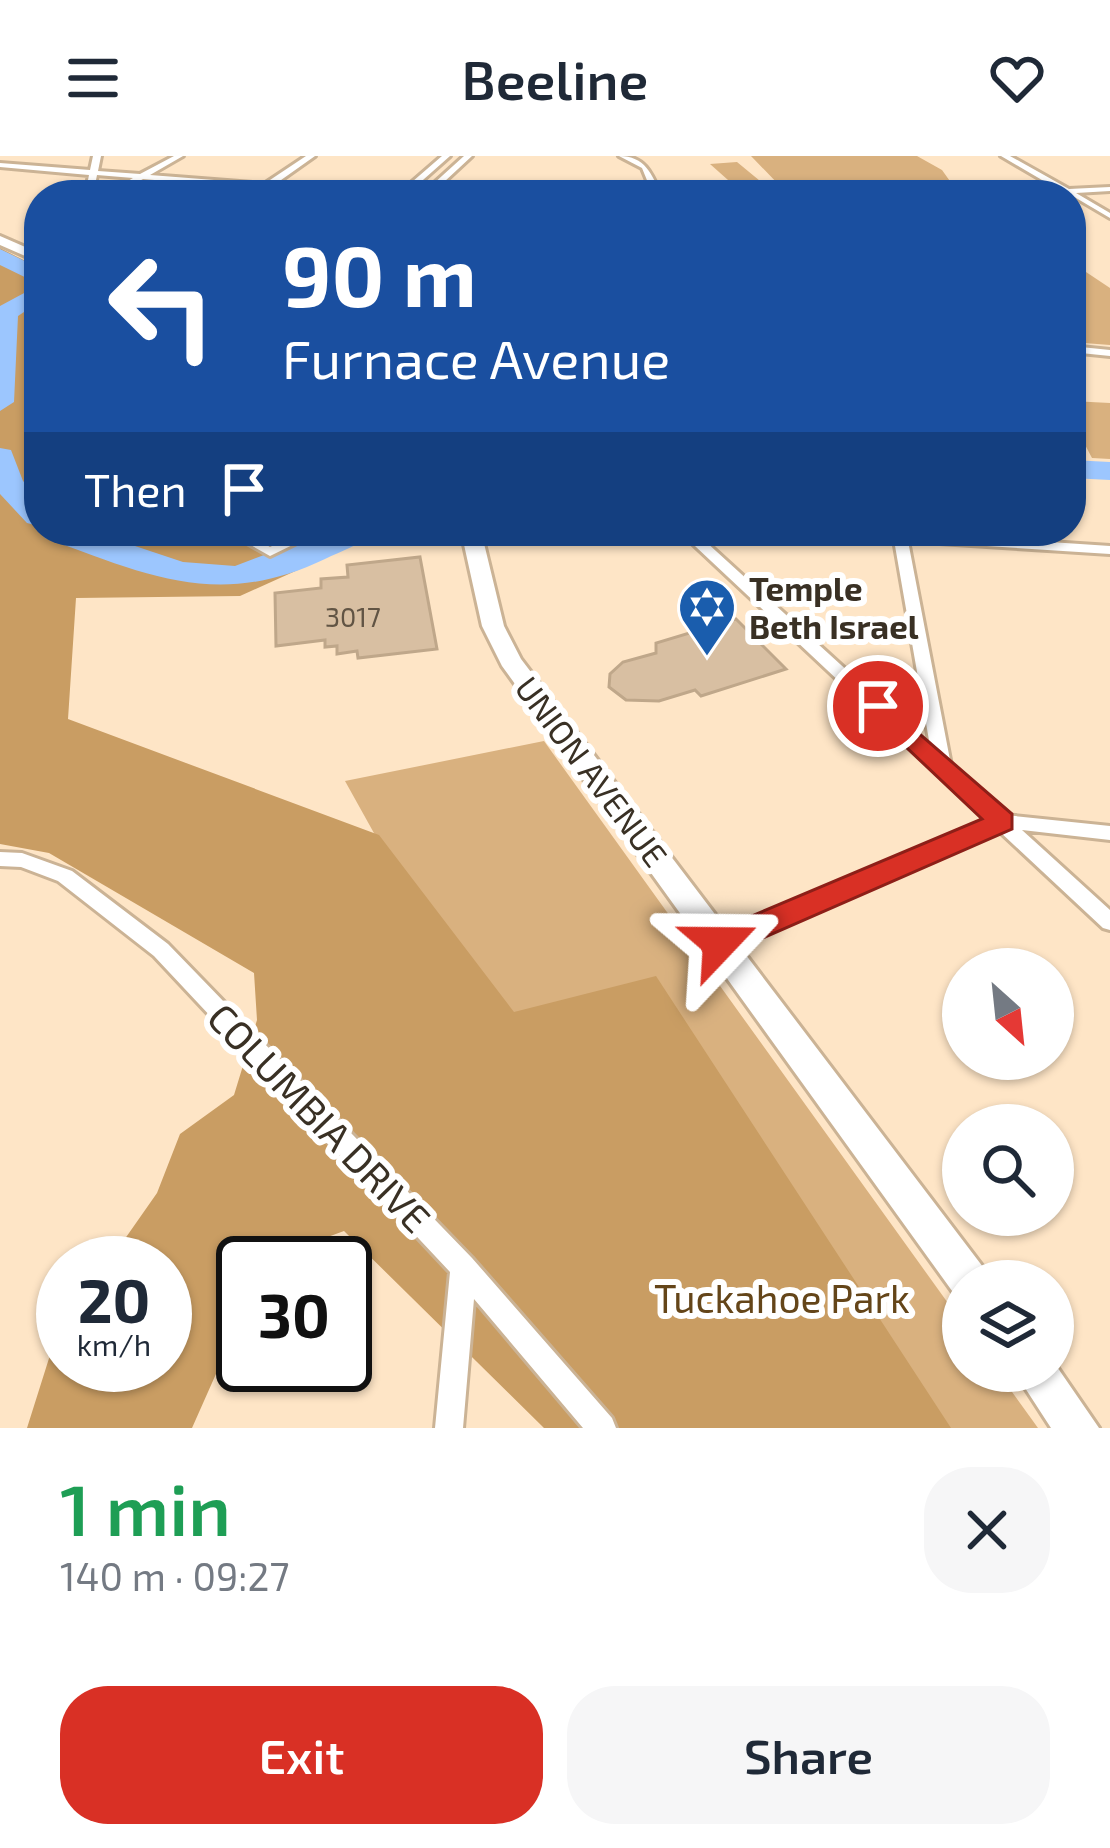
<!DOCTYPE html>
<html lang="en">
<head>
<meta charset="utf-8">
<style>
	body { margin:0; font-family:"Exo 2",sans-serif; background:#f6f6f7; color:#1f2937; height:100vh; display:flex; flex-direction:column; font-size:45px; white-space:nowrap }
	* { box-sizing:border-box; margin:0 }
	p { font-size:39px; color:#747a83 }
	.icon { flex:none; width:66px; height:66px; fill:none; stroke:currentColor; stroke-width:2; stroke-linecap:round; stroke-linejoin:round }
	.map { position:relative; height:1272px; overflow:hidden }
	.sheet { display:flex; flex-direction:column; background:#fff; flex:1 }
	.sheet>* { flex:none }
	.banner { position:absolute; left:24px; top:24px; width:1062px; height:366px; border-radius:48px; box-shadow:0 3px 9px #0004; background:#1a4fa0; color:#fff; overflow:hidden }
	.needle { width:78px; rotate:153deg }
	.fabs { position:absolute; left:942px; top:792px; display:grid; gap:24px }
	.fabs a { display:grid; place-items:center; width:132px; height:132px; border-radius:50%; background:#fff; box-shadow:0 3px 9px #0004; font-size:60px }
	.speed { position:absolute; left:36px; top:1080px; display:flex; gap:24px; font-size:60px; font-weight:700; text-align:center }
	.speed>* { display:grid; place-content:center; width:156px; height:156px; border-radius:50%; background:#fff; box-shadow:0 3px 9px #0004; line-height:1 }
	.speed small { font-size:30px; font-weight:400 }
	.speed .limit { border:6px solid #111; border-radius:18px; background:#fff; color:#111 }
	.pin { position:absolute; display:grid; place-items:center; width:102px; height:102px; color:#fff; margin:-51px; border:6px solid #fff; border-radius:50%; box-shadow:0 3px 12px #0007 }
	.me { position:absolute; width:132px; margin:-66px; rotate:67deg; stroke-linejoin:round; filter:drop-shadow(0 0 9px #0008) }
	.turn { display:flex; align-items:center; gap:42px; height:252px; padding:0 60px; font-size:54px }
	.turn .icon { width:156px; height:156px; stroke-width:2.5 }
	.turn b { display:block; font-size:84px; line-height:102px }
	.then { display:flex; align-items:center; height:114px; padding:0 60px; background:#0003; gap:24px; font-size:45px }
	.round { display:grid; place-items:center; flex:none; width:126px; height:126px; border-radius:48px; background:#f6f6f7 }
	.summary { display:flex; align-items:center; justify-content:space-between; height:204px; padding:0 60px }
	h1 { font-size:72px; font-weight:600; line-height:90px; color:#1e9e55 }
	.cta { display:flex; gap:24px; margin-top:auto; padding:24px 60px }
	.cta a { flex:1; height:138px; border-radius:48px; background:#d93025; color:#fff; font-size:48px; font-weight:600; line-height:138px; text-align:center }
	.cta a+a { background:#f6f6f7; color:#1f2937 }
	header { display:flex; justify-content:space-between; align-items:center; height:156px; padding:0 60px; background:#fff; font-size:54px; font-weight:600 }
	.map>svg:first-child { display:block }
	.green { fill:#d9b17f }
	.forest { fill:#c99d63 }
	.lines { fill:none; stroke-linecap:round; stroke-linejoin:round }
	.river { fill:#9cc6fe; fill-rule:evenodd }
	.building { fill:#d8bfa2; stroke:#bfa78a; stroke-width:3 }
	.street-casing { stroke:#cbb395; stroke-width:6 }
	.secondary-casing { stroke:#cbb395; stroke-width:6 }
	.street { fill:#fff; fill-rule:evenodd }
	.secondary { fill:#fff; fill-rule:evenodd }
	.route { fill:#d93025; stroke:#8d1f18; stroke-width:3 }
	.labels { text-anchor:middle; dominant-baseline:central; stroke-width:12; stroke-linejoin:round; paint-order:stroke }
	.number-label { font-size:27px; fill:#615444 }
	.poi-label { font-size:33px; font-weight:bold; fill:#393024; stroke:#fff; text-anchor:start }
	.street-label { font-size:33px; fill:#393024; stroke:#fff }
	.near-street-label { font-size:39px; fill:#393024; stroke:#fff }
	.near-park-label { font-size:39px; fill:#644519; stroke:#fff }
</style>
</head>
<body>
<header><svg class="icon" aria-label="menu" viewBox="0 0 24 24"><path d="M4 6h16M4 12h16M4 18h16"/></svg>Beeline<svg class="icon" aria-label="heart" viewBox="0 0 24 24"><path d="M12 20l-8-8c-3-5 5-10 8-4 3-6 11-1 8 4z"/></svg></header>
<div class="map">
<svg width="1110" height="1272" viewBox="0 0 1110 1272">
	<rect width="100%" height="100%" fill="#fee5c6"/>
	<!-- green -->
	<path class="green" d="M751,0H917L942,14L952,28L803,37L781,31Z
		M737,6L777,39H674L664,29L728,24L710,8Z
		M1071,106L1110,132V189L1071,186Z
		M1071,245L1110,247V303L1092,302L1071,262Z
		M544,585L963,1168V1215H997L1038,1272H705L345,625Z"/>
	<!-- forest -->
	<path class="forest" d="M0,92L39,112V204L26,223L39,264V375H384L240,440L76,442L68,563L379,679L514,856L656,820L951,1272H544L344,1075L276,1100L271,1107H243V1157L192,1272H27L63,1158V1209H165V1107H108L157,1037L180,978L234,939L257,864L254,817L49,697L0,688Z"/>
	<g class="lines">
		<!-- river -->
		<path class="river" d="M0,93L39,112V128L0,109Z
			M39,129V146L18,160L14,246L0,255V150Z
			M0,292L11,294L23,325L39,341V370L27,367L0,338Z
			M1071,304L1110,306V324L1071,322Z
			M40,375H90L183,406L235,410L328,375H373C362,389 341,395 325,403C218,454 148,419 45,382Z"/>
	</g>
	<!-- building -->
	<path class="building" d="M420,401L437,493L358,502L357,495L337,498V490L325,491V484L276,490L275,437L321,432V423L348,421L347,409Z
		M736,463L786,513L701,540L695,534L659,545L626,544L609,531L610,518L623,506L656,497V487Z"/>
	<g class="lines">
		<defs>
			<path id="street" d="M93,0H101L98,15L140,18L174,0H183L150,19L264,28L306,0H315L274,29L368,39L263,35L259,33L143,23L114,39H104L133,22L97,19L93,39H85L89,19L0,11V7L90,14Z
				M442,0H450L406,39H397Z
				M464,0H472L430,39H421Z
				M619,0C645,0 652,18 661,39H653L642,12Z
				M1001,0H1010L1069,33L1110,31V35L1076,37L1110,57V62L1071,39H1008L1059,34Z
				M1071,190L1110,194V200L1071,196Z
				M226,375H243L270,391L303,375H321L270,400Z
				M679,375H694L930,590L894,384L827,379L820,375H888L1110,390V398L908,385L951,609L1005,659L1110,670V684L1022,674L1110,754V774L1103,772L998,674L727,793L720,795L713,793L710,787L713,781L987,664Z
				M0,696L22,697L72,715L168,788L472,1102L612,1262L616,1272H583L474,1143L463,1272H435L450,1116L154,800L58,725L21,711L0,710Z"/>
			<path id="secondary" d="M0,80L39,97V106L0,89Z
				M461,375H481L504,470L521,503L983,1111L989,1125H963V1142L955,1139L502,510L482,470Z
				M1053,1205L1099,1272H1051L1014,1215H1053Z"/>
		</defs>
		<!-- street casing -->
		<use href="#street" class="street-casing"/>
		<!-- secondary casing -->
		<use href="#secondary" class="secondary-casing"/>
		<!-- street -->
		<use href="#street" class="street"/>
		<!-- secondary -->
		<use href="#secondary" class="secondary"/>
	</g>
	<!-- route -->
	<path class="route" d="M878,542L1012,658V673L731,796H709L704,787L709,778L982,663L869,556V545Z"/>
	<!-- icons -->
	<defs>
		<symbol id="synagogue-pin" viewBox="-11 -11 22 30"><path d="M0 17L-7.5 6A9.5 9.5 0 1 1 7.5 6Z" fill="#1a5dad" stroke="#fff"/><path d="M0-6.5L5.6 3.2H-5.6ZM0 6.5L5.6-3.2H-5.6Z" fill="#fff"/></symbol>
	</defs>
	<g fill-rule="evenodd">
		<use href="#synagogue-pin" x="674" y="418" width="66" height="90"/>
	</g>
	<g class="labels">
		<!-- number labels -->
		<g class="number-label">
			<text x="353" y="460">3017</text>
		</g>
		<!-- poi labels -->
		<g class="poi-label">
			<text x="749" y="432">Temple<tspan x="749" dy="38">Beth Israel</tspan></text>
		</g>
		<!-- street labels -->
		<g class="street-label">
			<text transform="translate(592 615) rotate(53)">UNION AVENUE</text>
		</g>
		<!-- near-street labels -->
		<g class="near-street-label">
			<text transform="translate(320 961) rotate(46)">COLUMBIA DRIVE</text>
		</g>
		<!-- near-park labels -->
		<g class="near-park-label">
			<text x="782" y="1141">Tuckahoe Park</text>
		</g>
	</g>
</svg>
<div class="fabs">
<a><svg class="needle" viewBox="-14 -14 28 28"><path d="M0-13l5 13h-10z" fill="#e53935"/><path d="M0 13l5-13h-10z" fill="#747a83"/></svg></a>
<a><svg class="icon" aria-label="search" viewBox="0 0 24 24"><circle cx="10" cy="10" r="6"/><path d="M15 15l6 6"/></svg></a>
<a><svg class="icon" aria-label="layers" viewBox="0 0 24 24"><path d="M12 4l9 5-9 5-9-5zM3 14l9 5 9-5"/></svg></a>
</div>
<div class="speed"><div>20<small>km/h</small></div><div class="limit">30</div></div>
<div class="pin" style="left:878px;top:550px;background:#d93025"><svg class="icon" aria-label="arrive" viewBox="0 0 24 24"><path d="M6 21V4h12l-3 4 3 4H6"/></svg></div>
<svg class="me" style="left:720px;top:787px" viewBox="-20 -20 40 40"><path d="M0-17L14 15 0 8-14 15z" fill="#d93025" stroke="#fff" stroke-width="4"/></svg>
<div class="banner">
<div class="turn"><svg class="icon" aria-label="left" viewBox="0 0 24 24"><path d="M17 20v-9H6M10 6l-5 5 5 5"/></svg><div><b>90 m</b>Furnace Avenue</div></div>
<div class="then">Then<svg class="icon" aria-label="arrive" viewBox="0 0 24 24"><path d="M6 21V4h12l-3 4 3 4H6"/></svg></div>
</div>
</div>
<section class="sheet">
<div class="summary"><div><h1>1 min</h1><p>140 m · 09:27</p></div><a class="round"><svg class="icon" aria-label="close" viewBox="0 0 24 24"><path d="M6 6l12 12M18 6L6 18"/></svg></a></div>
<div class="cta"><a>Exit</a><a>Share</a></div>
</section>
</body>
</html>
